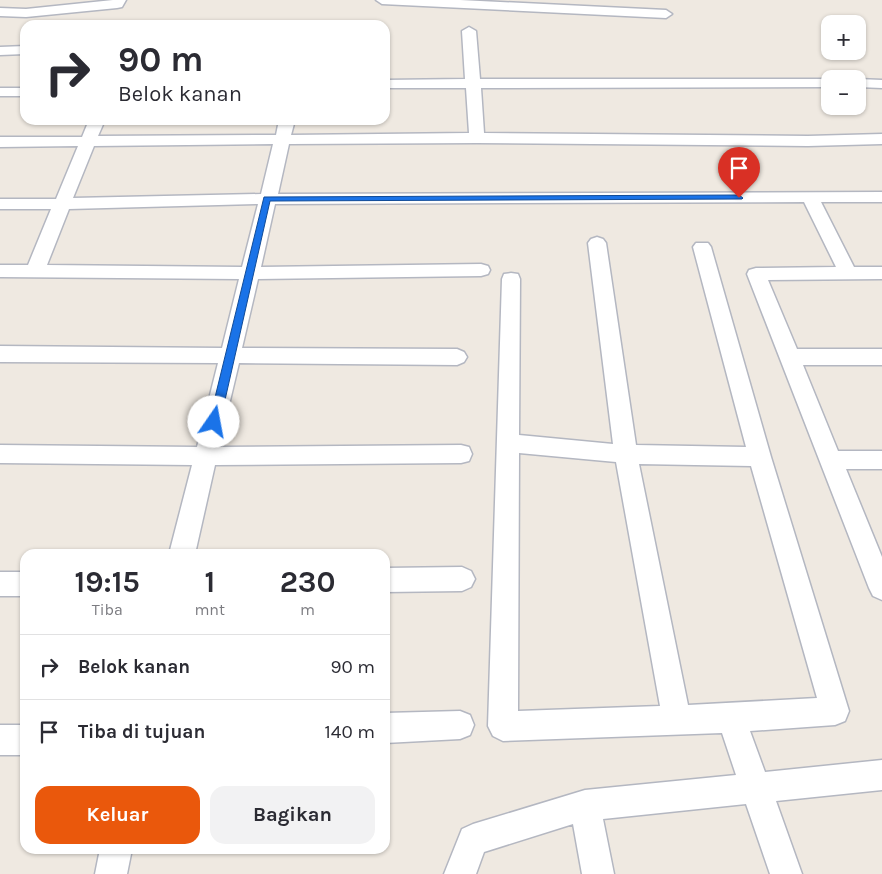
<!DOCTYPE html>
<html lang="id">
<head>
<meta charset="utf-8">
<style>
	body { margin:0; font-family:Karla,sans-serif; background:#f2f2f3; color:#2b2b33; height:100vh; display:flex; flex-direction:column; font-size:19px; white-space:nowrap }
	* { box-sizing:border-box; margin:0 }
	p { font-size:16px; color:#7c7c81 }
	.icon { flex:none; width:28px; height:28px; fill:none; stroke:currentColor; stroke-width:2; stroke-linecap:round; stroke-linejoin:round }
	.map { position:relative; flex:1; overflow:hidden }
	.drawer { position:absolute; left:20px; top:549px; width:370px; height:305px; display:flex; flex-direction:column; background:#fff; border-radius:15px; box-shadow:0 1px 4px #0004 }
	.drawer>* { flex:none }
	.banner { position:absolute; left:20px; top:20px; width:370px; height:105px; border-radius:15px; box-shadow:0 1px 4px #0004; background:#fff; color:#2b2b33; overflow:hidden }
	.fabs { position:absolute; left:821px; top:15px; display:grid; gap:10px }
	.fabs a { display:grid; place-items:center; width:45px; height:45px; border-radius:10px; background:#fff; box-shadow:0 1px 4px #0004; font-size:25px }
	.pin { position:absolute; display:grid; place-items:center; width:42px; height:42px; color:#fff; margin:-51px -21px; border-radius:50% 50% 50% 0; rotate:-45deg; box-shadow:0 0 5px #0007 }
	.pin .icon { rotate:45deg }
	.me { position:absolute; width:55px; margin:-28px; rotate:12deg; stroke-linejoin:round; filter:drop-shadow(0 0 4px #0008) }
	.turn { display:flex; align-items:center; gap:18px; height:105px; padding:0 15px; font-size:22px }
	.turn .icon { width:65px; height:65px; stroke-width:2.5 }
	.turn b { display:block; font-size:35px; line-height:42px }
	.eta { display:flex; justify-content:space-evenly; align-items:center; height:85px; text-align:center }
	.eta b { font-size:30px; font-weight:700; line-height:35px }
	.primary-button { display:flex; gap:10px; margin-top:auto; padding:10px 15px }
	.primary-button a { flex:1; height:58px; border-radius:15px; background:#ea580c; color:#fff; font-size:20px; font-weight:700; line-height:58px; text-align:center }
	.primary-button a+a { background:#f2f2f3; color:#2b2b33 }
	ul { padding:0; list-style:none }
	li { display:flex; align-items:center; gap:15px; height:65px; padding:0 15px; border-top:1px solid #e1e1e2 }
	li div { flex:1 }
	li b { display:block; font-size:19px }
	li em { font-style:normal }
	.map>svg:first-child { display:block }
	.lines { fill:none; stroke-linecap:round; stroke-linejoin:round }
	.street-casing { stroke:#b4b7c1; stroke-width:3 }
	.street { fill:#fff; fill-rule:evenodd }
	.route { fill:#1a73e8; stroke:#114b97 }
</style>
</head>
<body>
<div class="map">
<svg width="882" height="874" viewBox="0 0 882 874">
	<rect width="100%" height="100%" fill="#efe9e1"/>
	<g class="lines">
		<defs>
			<path id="street" d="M113,0H126L122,7L117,8L26,17L0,16V8L26,9Z
				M376,0H460L666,10L672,14L666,18L382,4Z
				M469,27L476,31L480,79H830V87L481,88L484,133L808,136L882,134V144L808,146L477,143L289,144L278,194L882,192V202H821L854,267H882V279L768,280L797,349H882V365H803L838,451H882V469H846L882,557V600L873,596L869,588L747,274L749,270L756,268L836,267L804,202L275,204L261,267L481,264L488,266L490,270L488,274L481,276L258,279L242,348L457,349L464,352L467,357L464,362L457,365L239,363L219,447L461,445L469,447L472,454L469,461L461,463L215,465L195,554H169L192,465L0,463V445L197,447L218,363L0,362V346L222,348L239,279L0,277V265H28L51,209H0V199H56L78,146L0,147V137H82L89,120H105L98,136L276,135L279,120H295L291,135L469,133L466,88H385V80L465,79L462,31ZM273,144L261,194L73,198L94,146ZM258,204L242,267L47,265L69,209Z
				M25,46V54L0,55V47Z
				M858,79L882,80V88L858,87Z
				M0,88H25V96H0Z
				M597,237L603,239L606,243L636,445L746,447L693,247L696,243H708L711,247L771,457L849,711L845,721L835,725L750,731L765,772L882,760V790L776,801L802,874H770L746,804L603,819L614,874H582L573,824L484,852L476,874H444L462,829L473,824L585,790L736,775L722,733L503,741L493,736L488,726L502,279L504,274L511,273L518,274L520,279L519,435L613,444L588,243L591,239ZM519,453L616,462L660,706L518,711ZM639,464L751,466L817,698L688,705Z
				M462,567L471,571L475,579L471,587L462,591L385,592V568Z
				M0,572H25V596H0Z
				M460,711L470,715L474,725L470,735L460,739L385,743V713Z
				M0,725H25V755H0Z
				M100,849H132L127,874H95Z"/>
		</defs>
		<!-- street casing -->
		<use href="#street" class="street-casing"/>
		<!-- street -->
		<use href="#street" class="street"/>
	</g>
	<!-- route -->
	<path class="route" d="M739,195L743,198L742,199L270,201L220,422L214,427L209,422L264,197Z"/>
</svg>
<div class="fabs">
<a>+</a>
<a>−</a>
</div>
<div class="pin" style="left:739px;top:198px;background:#d93025"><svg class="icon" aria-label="arrive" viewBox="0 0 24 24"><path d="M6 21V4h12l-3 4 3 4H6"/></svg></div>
<svg class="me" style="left:214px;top:422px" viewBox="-20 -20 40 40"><circle r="19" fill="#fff"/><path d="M0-13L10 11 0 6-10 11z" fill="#1a73e8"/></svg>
<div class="banner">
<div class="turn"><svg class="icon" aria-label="right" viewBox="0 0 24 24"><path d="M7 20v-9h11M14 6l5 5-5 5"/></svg><div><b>90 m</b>Belok kanan</div></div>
</div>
<section class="drawer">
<div class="eta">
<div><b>19:15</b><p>Tiba</p></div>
<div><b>1</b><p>mnt</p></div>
<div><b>230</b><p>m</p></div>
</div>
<ul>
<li><svg class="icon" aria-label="right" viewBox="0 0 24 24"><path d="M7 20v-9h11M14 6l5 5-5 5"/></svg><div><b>Belok kanan</b></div><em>90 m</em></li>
<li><svg class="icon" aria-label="arrive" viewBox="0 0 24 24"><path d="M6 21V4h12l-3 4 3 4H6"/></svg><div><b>Tiba di tujuan</b></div><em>140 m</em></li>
</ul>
<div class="primary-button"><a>Keluar</a><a>Bagikan</a></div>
</section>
</div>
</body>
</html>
